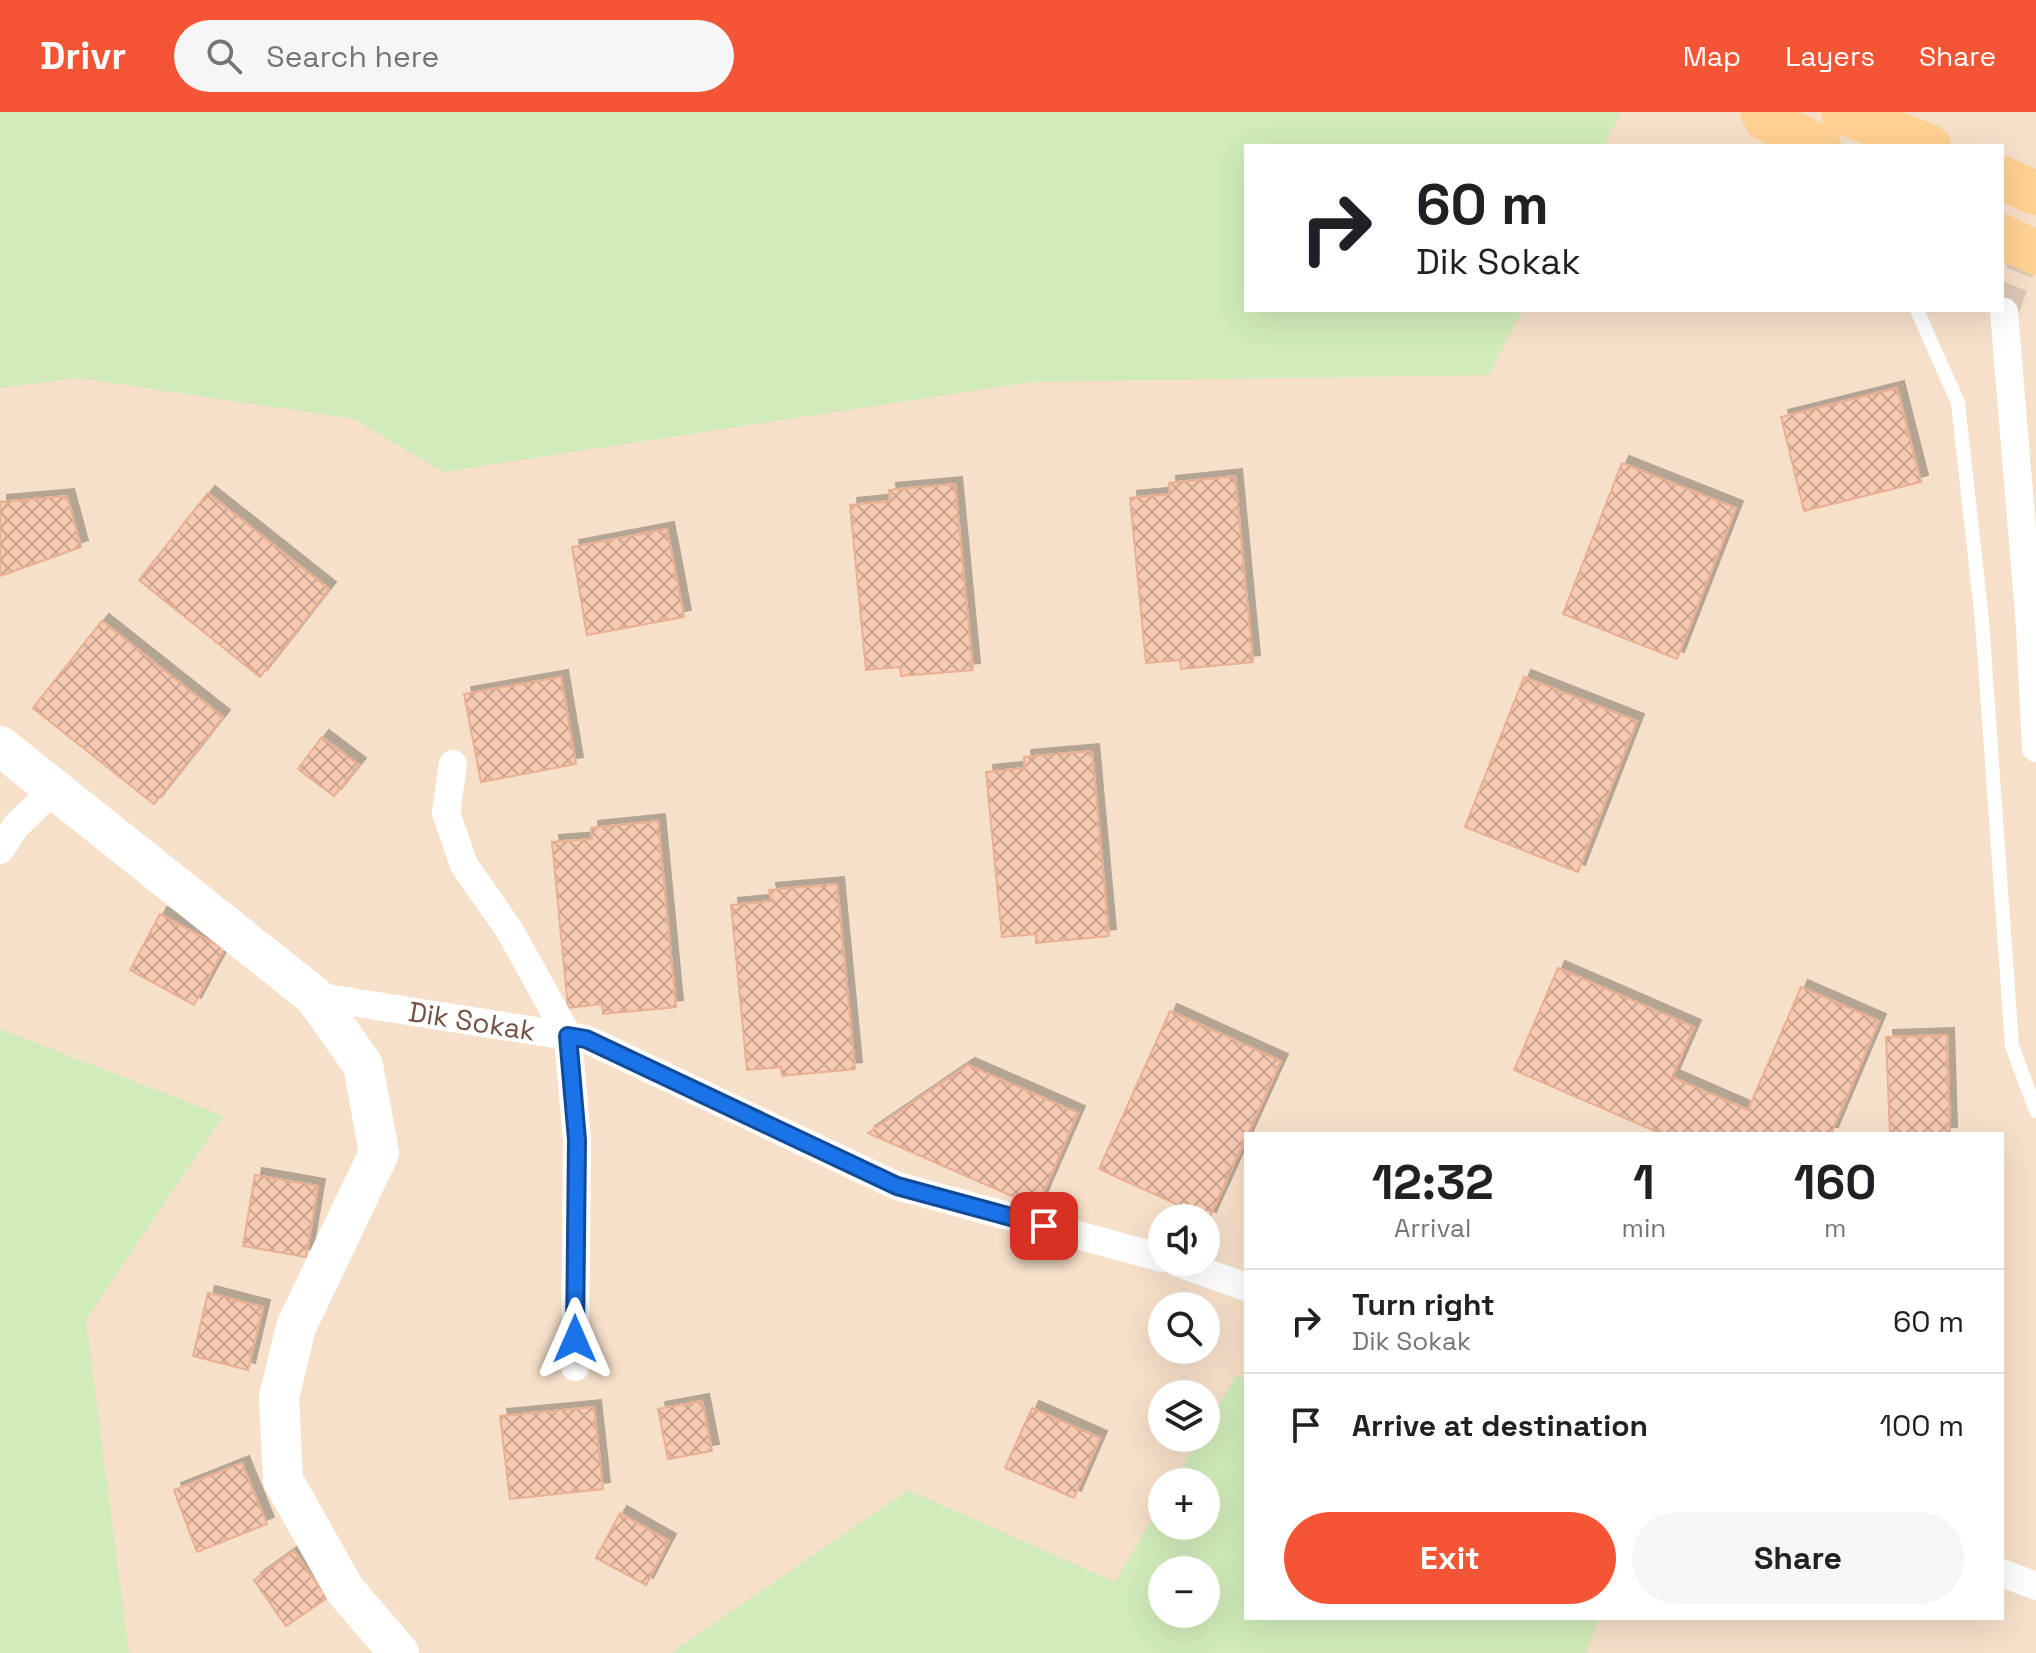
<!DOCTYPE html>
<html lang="en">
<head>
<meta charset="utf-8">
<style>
	body { margin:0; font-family:"Space Grotesk",sans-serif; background:#f6f6f6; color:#202124; height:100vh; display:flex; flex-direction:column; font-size:30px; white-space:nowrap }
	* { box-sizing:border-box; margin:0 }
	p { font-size:26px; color:#757577 }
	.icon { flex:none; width:44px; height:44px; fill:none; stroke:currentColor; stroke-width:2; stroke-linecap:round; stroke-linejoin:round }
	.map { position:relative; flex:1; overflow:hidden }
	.details { position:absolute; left:1244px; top:1020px; width:760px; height:488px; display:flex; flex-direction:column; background:#fff; border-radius:0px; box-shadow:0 8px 32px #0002 }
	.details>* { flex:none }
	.banner { position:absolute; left:1244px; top:32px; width:760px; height:168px; border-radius:0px; box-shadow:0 8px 32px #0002; background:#fff; color:#202124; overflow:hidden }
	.tools { position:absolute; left:1148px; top:1092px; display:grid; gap:16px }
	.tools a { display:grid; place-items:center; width:72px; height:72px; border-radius:50%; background:#fff; box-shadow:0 8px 32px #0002; font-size:40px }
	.pin { position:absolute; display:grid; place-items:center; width:68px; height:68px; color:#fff; margin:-34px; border-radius:16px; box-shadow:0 4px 12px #0006 }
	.me { position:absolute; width:88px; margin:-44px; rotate:0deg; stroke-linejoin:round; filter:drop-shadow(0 0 6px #0008) }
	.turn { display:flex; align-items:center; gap:28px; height:168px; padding:0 40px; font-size:36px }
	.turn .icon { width:104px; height:104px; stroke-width:2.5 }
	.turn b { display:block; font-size:56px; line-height:68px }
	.eta { display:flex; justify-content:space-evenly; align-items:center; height:136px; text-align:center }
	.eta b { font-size:48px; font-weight:800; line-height:56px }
	.action { display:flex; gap:16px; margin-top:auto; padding:16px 40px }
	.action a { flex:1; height:92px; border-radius:48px; background:#f45635; color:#fff; font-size:32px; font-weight:800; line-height:92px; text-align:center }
	.action a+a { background:#f6f6f6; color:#202124 }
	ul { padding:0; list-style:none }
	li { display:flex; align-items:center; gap:24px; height:104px; padding:0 40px; border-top:2px solid #e0e0e0 }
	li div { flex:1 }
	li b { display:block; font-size:30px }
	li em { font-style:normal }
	header { display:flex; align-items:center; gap:48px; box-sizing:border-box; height:112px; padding:0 40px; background:#f45635; color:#fff }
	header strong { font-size:38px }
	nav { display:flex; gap:44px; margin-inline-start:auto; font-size:28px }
	.search { width:560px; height:72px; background:#f6f6f6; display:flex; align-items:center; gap:20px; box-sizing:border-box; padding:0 28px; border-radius:44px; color:#757577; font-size:30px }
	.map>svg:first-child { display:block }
	.residential { fill:#f6e0ca; fill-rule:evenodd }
	.garden { fill:#d1ecba; fill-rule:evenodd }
	.building { fill:url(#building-cross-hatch); stroke:#eaae90; stroke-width:2; filter:url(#shadow) }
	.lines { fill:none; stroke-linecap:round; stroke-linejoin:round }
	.street-tunnel { stroke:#dcc8b6; stroke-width:28; stroke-dasharray:28 14; stroke-linecap:butt }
	.lane { stroke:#fff; stroke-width:14 }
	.street { stroke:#fff; stroke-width:28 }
	.secondary { stroke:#fff; stroke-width:40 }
	.primary { stroke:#ffd192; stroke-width:44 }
	.route-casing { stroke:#114b97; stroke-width:20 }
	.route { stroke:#1a73e8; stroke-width:14 }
	.labels { text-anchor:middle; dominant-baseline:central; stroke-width:6; stroke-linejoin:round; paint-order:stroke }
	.street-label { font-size:28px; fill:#755243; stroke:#fff3e4 }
</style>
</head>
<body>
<header>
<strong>Drivr</strong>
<div class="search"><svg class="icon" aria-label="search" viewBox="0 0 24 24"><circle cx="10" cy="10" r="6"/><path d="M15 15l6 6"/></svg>Search here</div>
<nav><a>Map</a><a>Layers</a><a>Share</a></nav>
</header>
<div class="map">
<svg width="2036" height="1541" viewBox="0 0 2036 1541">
	<defs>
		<pattern id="building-cross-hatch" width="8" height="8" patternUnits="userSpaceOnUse" patternTransform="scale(2)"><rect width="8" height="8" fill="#f6c9b1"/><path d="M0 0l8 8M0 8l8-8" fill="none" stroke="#cca692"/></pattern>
		<filter id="shadow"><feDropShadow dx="7" dy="-7" stdDeviation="0" flood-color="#0004"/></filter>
	</defs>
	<rect width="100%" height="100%" fill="#feefdc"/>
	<!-- residential -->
	<path class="residential" d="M0,0H2036V1541H0ZM1246,34H2002V198H1246ZM1246,1022H2002V1506H1246ZM1162,1106H1206V1150H1162ZM1162,1194H1206V1238H1162ZM1162,1282H1206V1326H1162ZM1162,1370H1206V1414H1162ZM1162,1458H1206V1502H1162Z"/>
	<!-- garden -->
	<path class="garden" d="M0,0H1621L1604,34H1246V198H1522L1489,263L1031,270L443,360L354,307L79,266L0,276Z
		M0,917L223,1004L86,1208L129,1541H0Z
		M1236,1264L1246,1267V1506H1599L1586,1541H671L908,1378L1115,1470L1162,1390V1414H1206V1370H1174L1200,1326H1206V1315ZM1162,1458H1206V1502H1162Z"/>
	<!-- building -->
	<path class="building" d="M1897,276L1921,370L1804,399L1781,305Z
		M1622,351L1736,396L1677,547L1563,502Z
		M1235,364L1253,550L1181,557L1180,548L1146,551L1130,386L1170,382L1169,371Z
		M955,372L973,558L901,564L900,555L866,558L850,393L890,389L889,378Z
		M208,381L329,477L260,565L139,468Z
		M67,384L81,435L0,464V390Z
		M667,417L684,505L587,523L572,435Z
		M102,509L223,605L154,692L33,596Z
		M561,565L576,652L481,670L464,582Z
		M1524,565L1637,609L1578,760L1465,715Z
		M322,625L359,653L334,684L298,657Z
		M1092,639L1109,824L1036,831V822L1002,825L986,660L1025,656L1024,645Z
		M658,709L676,895L603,902L602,892L568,896L552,730L592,727L591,716Z
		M837,772L855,957L782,964L781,955L747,958L731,793L771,789L769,778Z
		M160,802L224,837L194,893L130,858Z
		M1558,856L1694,915L1672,965L1748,998L1801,875L1879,909L1831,1022H1662L1514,958Z
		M1170,899L1281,949L1209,1107L1099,1057Z
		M1947,923L1950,1022H1890L1886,925Z
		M968,953L1078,1001L1037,1095L868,1021Z
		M255,1063L318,1074L306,1145L243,1134Z
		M208,1181L263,1195L248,1258L193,1244Z
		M702,1289L712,1339L668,1347L658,1297Z
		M594,1295L603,1377L510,1387L500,1304Z
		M1032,1296L1100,1326L1074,1386L1005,1356Z
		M242,1351L267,1412L197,1440L174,1378Z
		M620,1401L669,1429L646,1473L596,1446Z
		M294,1439L327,1486L286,1514L254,1468Z"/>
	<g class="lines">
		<!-- street-tunnel -->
		<path class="street-tunnel" d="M2004,200L2036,116"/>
		<!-- lane -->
		<path class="lane" d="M1917,198L1958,291L1982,509L2012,934L2036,999"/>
		<!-- street -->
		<g class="street">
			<path d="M2004,200L2030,514L2036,636"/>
			<path d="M453,652L446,701L464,753L510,819L568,924L577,1028L575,1255"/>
			<path d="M0,738L16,714L54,677"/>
			<path id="s1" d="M314,884L586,927L897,1074L1162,1146"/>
			<path d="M1176,1150L1246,1175"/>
			<path d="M2002,1461L2036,1474"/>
		</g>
		<!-- secondary -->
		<path class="secondary" d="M0,634L314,884L363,953L379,1041L296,1215L279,1285L283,1368L345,1478L399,1541"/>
		<!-- primary -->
		<path class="primary" d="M1762,0L1766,7L1819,34
			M1843,0L1929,34
			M2002,66L2036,81
			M2002,124L2036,141"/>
	</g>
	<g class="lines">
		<defs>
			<path id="route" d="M575,1227L577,1028L568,924L586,927L897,1074L1044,1114"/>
		</defs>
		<!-- route casing -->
		<use href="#route" class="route-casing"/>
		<!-- route -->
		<use href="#route" class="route"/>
	</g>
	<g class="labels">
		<!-- street labels -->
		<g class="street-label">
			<text stroke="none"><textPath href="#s1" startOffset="160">Dik Sokak</textPath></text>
		</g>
	</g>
</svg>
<div class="tools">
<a><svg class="icon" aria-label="sound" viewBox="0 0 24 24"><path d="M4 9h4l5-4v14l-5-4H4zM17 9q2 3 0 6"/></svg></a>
<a><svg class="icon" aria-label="search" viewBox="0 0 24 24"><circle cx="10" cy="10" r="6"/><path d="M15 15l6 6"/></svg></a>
<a><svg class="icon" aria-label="layers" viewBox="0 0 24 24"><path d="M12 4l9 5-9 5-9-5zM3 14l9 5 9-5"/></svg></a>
<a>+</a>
<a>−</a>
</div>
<div class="pin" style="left:1044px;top:1114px;background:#d93025"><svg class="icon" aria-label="arrive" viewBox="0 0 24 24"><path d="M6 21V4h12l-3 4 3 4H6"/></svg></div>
<svg class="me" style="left:575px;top:1227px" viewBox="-20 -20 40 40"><path d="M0-17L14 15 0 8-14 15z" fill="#1a73e8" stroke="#fff" stroke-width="4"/></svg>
<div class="banner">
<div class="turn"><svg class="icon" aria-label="right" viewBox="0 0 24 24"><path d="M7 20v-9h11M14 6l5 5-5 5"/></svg><div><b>60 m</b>Dik Sokak</div></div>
</div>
<section class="details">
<div class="eta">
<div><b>12:32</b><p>Arrival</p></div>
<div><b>1</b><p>min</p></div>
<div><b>160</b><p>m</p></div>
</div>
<ul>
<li><svg class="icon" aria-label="right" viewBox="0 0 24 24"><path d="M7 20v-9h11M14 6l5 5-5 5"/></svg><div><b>Turn right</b><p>Dik Sokak</p></div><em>60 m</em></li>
<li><svg class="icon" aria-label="arrive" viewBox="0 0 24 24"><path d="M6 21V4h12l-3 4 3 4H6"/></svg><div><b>Arrive at destination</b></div><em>100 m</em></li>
</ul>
<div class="action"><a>Exit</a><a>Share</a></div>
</section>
</div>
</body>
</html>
